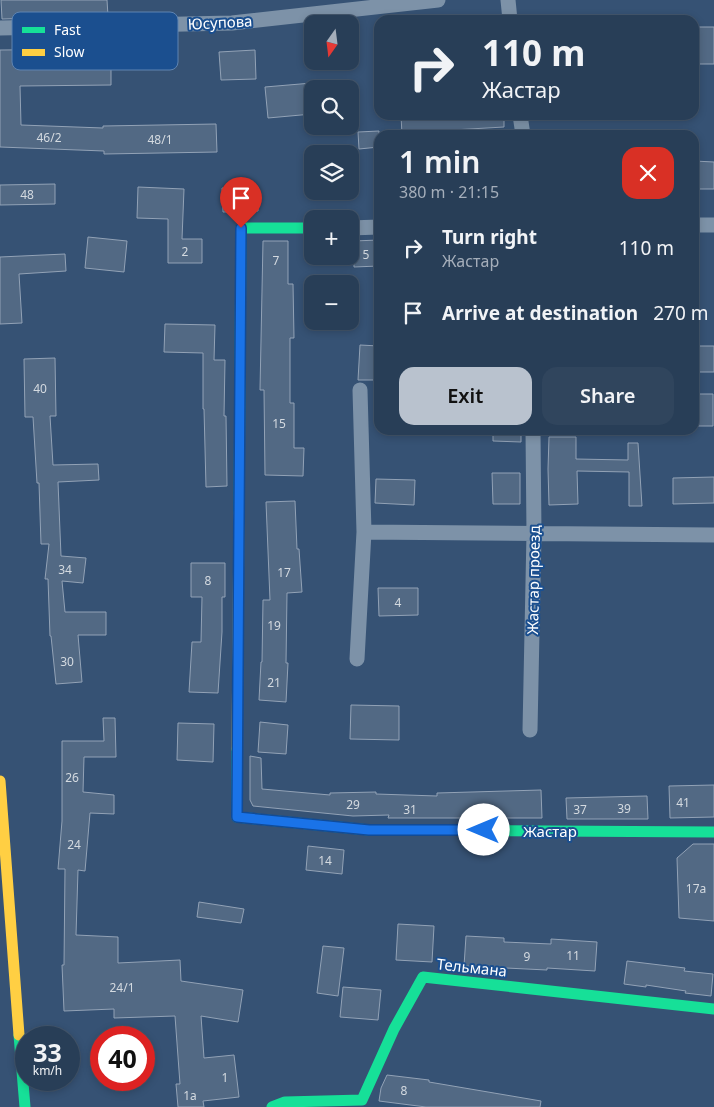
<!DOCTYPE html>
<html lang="en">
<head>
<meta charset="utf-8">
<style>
	body { margin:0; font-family:"Noto Sans",sans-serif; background:#30455d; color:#f1f3f6; height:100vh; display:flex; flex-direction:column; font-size:19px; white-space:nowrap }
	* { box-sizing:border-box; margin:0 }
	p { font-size:16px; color:#a5aeba }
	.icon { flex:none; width:28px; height:28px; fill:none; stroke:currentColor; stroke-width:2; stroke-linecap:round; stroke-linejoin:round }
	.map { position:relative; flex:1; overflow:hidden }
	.side { position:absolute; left:374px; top:130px; width:325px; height:305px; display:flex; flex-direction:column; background:#283e57; border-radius:15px; box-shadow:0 2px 8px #0003,0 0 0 1px #44576d }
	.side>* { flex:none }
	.hud { position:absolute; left:374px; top:15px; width:325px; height:105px; border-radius:15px; box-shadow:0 2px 8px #0003,0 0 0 1px #44576d; background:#283e57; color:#f1f3f6; overflow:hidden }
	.needle { width:32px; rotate:194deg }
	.buttons { position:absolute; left:304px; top:15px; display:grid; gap:10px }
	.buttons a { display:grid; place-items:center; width:55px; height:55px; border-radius:10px; background:#283e57; box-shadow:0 2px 8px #0003,0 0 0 1px #44576d; font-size:25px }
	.speed { position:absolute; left:15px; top:1026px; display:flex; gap:10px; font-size:25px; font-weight:700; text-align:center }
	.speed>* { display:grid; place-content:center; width:65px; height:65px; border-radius:50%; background:#283e57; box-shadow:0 2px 8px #0003,0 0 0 1px #44576d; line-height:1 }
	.speed small { font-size:12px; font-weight:400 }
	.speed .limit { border:8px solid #d22; background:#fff; color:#111 }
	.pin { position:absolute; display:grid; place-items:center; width:42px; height:42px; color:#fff; margin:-51px -21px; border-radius:50% 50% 50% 0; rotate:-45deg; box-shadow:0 0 5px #0007 }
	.pin .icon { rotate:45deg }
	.me { position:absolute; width:55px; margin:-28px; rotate:270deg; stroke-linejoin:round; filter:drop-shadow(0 0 4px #0008) }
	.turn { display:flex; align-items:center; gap:18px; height:105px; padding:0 25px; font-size:22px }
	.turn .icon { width:65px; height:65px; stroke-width:2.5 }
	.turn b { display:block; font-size:35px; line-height:42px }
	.round { display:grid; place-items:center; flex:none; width:52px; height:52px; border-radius:15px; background:#30455d }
	.overview { display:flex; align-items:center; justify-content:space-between; height:85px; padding:0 25px }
	h1 { font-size:30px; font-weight:600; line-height:38px }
	.cta { display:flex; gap:10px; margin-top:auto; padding:10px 25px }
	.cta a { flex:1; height:58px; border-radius:15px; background:#b9c2ce; color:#111; font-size:20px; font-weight:600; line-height:58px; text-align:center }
	.cta a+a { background:#30455d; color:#f1f3f6 }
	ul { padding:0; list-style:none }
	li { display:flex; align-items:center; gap:15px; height:65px; padding:0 25px }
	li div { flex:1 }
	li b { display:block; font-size:19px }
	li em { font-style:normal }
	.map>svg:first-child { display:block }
	.building { fill:#526984; stroke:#92a2b6 }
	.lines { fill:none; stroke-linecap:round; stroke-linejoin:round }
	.street { stroke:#7d92a8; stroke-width:15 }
	.fast { stroke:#16e098; stroke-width:11 }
	.slow { stroke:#ffcf43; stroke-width:11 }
	.route-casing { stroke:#114b97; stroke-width:12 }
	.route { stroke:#1a73e8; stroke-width:9 }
	.labels { text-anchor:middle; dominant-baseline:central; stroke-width:4; stroke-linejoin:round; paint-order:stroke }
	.number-label { font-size:12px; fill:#d4dae0 }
	.street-label { font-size:15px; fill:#fff; stroke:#1b4f8f }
	.key { fill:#1b4f8f; stroke:#5f84b1; stroke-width:1 }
	.key-label { font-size:14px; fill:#fff }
</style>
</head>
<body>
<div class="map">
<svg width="714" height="1107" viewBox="0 0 714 1107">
	<rect width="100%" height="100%" fill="#365274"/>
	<!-- building -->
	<path class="building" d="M1,0H107L108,16L2,19Z
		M694,27H714V64H694Z
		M111,49V85L20,86L21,125L103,128V126L216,124L217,152L104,154V151L0,147V50Z
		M255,50L256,79L221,80L219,52Z
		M312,83V114L268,118L265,87Z
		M401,115H504V127L418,132V135H402Z
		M379,131V147L359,149L358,132Z
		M694,161L714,162V189H694Z
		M55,184V204L0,205V185Z
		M138,187L184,189L182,239H202V263H168V219L137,218Z
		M258,187V211L223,212L222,188Z
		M88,237L127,241L124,272L85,268Z
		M379,240V266L354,267L353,241Z
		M263,241H288V284H293L294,338H290V403H294V448H304L303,476L265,475L264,390H260Z
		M65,254L66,271L19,274L22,323L0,324V257Z
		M165,324L215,325L214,360H225L224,416H226L227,486L206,487L204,409H203V353L164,352Z
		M360,345L379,346V380H358Z
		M694,346H714V372H694Z
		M55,358L56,416H50L53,465L98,464L99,480L58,482L61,556L86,558L83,583L62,581L65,612H106V635H78L82,682L56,684L51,636H50L48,579H45L49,544H41L39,483H37L33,417H25L24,359Z
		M694,394H713V426H694Z
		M493,430H521V442L493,441Z
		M549,437H576V459L628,460V443H638L642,506H629V472L577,471L578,504L549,505L548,469Z
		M492,473H520V504H493Z
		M714,477V503L673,504V478Z
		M376,479L415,480L414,505L375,503Z
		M295,501L297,549H299L302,592L287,593L286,663H288L286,702L259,700L261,662H262L263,600H270L266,502Z
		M191,563H225V597H222V632L218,693L189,692L192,642H201L202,597H191Z
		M378,588H418V615L379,616Z
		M351,705L399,706V740L350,739Z
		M103,718H115L116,757H84L83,792L114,795V814L90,813L85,871L78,870L76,935L118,937V963L180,960L181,981L243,990L238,1022L201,1016L204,1058L234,1055L239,1097L203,1101L204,1107H178L176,1084H180L175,1016L114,1018V1009L64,1011L62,965H64L65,869H58L62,821V741H104Z
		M260,722L288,725L286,754L258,752Z
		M178,723L214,724L213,762L177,760Z
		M250,756L261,758L262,789L330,795V793L376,792V794L437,796V793L541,790L542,818H388L389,815L353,816L253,806L250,800Z
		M714,785V817L670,818L669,786Z
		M647,796L648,819H567L566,798Z
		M693,844H714V921L679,918L677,858Z
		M308,846L344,850L342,874L306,870Z
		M199,902L244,909L241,923L197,917Z
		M398,924L434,926L432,962L396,960Z
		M466,936L504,938V942L551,944V939L597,942L595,971L547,968V970L464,966Z
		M323,946L344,948L338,996L317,993Z
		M627,961L685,968L684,971L713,974L711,996L685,993L686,991L646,985V987L624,984Z
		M343,987L381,990L378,1020L340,1017Z
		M387,1075L429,1080V1082L541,1101L540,1107H426L379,1101L381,1088Z"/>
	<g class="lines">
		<!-- street -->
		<path class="street" d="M508,0L510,20
			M0,28L232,23L438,0
			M520,115L523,135
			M694,225H714
			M350,228L379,227
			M364,532L714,535
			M357,659L364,532L360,390
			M530,730L534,533L533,430"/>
		<!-- fast -->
		<path class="fast" d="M239,513L241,228H312
			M237,749V817L369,830L714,832
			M19,1035L25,1107
			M272,1107L285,1102L362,1100L394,1029L423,977L714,1009"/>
		<!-- slow -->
		<path class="slow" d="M237,749L239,513
			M0,781L19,1035"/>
	</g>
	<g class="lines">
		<defs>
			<path id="route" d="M241,228L237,817L369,830H484"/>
		</defs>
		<!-- route casing -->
		<use href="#route" class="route-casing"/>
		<!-- route -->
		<use href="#route" class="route"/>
	</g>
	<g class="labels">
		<!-- number labels -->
		<g class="number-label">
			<text x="49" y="137">46/2</text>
			<text x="160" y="139">48/1</text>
			<text x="27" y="194">48</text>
			<text x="185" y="251">2</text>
			<text x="366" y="254">5</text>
			<text x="276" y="260">7</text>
			<text x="40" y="388">40</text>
			<text x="279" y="423">15</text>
			<text x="65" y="569">34</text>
			<text x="284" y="572">17</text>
			<text x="208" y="580">8</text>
			<text x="398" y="602">4</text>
			<text x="274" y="625">19</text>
			<text x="67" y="661">30</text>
			<text x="274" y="682">21</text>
			<text x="72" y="777">26</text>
			<text x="683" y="802">41</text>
			<text x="353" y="804">29</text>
			<text x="624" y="808">39</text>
			<text x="410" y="809">31</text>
			<text x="580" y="809">37</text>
			<text x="74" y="844">24</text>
			<text x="325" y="860">14</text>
			<text x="696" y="888">17a</text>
			<text x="573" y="955">11</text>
			<text x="527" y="956">9</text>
			<text x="122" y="987">24/1</text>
			<text x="225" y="1077">1</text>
			<text x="404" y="1090">8</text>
			<text x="190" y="1095">1а</text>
		</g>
		<!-- street labels -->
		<g class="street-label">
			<text transform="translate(220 22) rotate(-3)">Юсупова</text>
			<text transform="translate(533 580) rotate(-89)">Жастар проезд</text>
			<text x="550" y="831">Жастар</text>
			<text transform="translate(472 967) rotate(6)">Тельмана</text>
		</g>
	</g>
	<!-- legend -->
	<rect x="12" y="12" width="166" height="58" rx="8" class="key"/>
	<rect x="22" y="27" width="23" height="6" fill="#16e098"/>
	<rect x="22" y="49" width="23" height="7" fill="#ffcf43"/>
	<g class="key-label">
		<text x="54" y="35">Fast</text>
		<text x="54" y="57">Slow</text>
	</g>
</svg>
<div class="buttons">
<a><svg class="needle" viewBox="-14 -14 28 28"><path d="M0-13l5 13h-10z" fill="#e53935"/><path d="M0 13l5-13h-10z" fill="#a5aeba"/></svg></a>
<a><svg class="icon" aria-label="search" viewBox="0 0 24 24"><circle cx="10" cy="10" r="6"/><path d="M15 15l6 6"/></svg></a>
<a><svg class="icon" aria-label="layers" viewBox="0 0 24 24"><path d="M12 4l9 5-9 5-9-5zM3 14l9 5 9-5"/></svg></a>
<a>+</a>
<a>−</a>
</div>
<div class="speed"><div>33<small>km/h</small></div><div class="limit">40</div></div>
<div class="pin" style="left:241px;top:228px;background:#d93025"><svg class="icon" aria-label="arrive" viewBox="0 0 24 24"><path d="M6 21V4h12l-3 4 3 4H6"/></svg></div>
<svg class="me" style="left:484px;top:830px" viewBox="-20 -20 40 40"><circle r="19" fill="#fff"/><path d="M0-13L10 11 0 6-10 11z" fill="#1a73e8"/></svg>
<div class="hud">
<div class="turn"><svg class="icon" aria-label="right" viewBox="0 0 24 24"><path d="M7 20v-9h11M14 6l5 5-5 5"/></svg><div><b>110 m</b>Жастар</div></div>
</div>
<section class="side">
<div class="overview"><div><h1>1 min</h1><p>380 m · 21:15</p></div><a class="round" style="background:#d93025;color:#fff"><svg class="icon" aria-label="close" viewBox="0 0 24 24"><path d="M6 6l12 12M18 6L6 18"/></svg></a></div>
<ul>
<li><svg class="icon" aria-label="right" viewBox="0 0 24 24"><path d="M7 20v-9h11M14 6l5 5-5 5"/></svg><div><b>Turn right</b><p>Жастар</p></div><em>110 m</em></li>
<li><svg class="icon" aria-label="arrive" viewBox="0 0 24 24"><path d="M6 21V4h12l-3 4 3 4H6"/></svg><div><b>Arrive at destination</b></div><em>270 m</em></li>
</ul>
<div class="cta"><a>Exit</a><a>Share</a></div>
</section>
</div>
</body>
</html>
